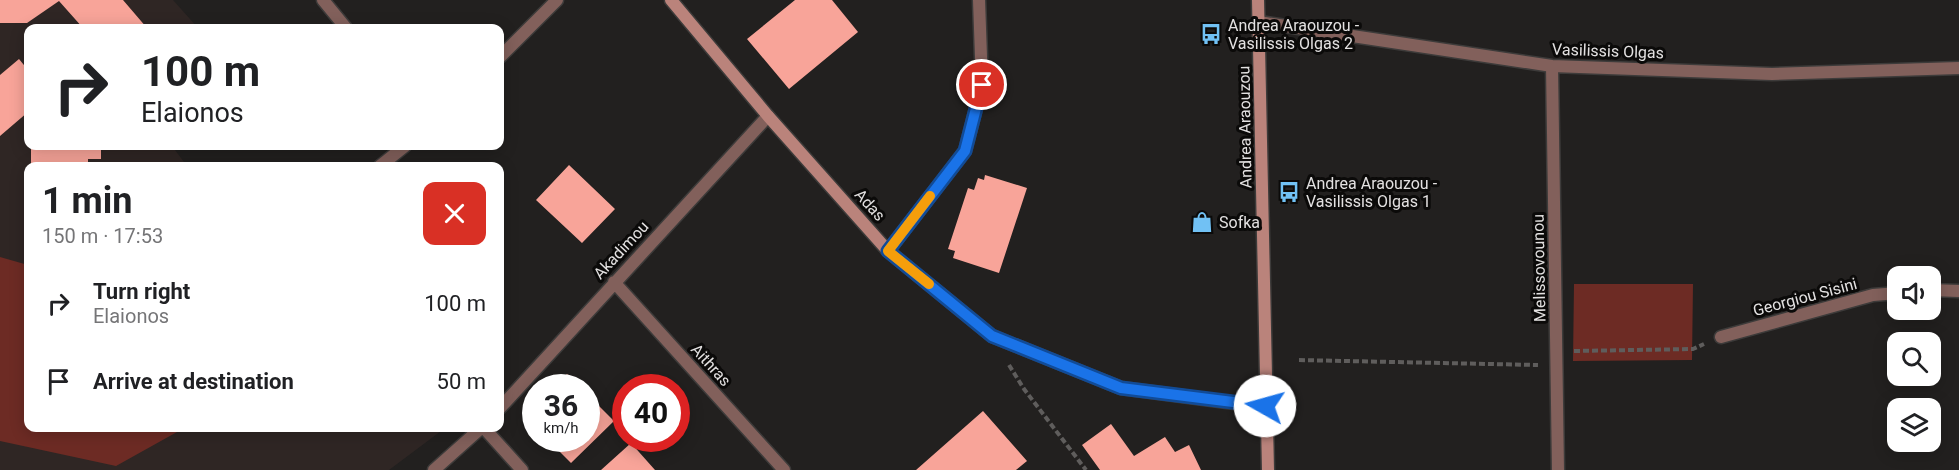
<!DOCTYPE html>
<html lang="en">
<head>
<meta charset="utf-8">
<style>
	body { margin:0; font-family:Roboto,sans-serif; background:#f6f6f6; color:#202124; height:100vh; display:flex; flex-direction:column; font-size:22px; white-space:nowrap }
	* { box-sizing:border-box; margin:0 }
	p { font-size:20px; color:#757577 }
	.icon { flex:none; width:33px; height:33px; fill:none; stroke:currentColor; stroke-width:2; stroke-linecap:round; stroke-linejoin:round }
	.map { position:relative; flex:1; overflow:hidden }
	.details { position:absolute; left:24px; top:162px; width:480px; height:270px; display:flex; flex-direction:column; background:#fff; border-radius:12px; box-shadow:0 3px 15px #0003 }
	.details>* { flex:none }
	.hud { position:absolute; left:24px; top:24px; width:480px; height:126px; border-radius:12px; box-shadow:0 3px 15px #0003; background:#fff; color:#202124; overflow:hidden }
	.buttons { position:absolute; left:1887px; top:266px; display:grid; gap:12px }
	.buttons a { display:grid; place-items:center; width:54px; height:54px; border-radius:12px; background:#fff; box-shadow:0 3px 15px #0003; font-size:30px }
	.speed { position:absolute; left:522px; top:374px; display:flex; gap:12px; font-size:30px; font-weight:700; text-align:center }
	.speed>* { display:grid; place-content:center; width:78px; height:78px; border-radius:50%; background:#fff; box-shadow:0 3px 15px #0003; line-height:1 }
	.speed small { font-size:15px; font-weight:400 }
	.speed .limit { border:9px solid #d22; background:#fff; color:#111 }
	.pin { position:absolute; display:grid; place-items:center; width:51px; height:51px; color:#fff; margin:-26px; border:3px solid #fff; border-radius:50%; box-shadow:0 2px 6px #0007 }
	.me { position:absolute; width:66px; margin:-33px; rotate:277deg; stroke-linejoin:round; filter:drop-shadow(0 0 4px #0008) }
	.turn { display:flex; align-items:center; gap:21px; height:126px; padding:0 18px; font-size:27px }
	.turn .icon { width:78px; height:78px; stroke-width:2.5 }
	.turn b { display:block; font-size:42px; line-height:51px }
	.round { display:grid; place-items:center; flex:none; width:63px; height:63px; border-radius:12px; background:#f6f6f6 }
	.overview { display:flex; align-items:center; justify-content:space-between; height:102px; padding:0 18px }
	h1 { font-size:36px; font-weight:700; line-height:45px }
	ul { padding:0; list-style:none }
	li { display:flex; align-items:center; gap:18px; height:78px; padding:0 18px }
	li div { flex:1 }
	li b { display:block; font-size:22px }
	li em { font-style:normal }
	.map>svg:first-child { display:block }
	.built { fill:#2f2624 }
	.green { fill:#6d2b24 }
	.building { fill:#f8a499 }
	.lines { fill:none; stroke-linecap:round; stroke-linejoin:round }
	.street-casing { stroke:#3d3b3a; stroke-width:15 }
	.secondary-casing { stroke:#3d3b3a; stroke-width:15 }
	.path { stroke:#5f5d5c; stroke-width:4; stroke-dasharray:6 3; stroke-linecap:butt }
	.street { stroke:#82605b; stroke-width:12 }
	.secondary { stroke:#ba837b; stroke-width:12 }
	.route-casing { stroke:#114b97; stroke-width:15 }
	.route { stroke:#1a73e8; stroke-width:10 }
	.slow { stroke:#f59e0b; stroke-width:10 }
	.labels { text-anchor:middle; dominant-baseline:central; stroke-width:6; stroke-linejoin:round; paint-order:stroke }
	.poi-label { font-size:16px; fill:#e3e1e1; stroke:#0b0a09; text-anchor:start }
	.street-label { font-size:16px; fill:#e3e1e1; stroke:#0b0a09 }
</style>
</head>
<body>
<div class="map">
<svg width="1959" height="470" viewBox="0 0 1959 470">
	<rect width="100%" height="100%" fill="#22201f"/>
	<!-- built -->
	<path class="built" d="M0,0H173L198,28H28V146H172L187,166H28V428H445L389,470H0Z"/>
	<!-- green -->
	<path class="green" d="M0,257L28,265V428H179L177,432L116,466L0,441Z
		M1574,284H1693L1692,360L1573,361Z"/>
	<!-- building -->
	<path class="building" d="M0,0H123L147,28H83L59,1L27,23H0Z
		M795,0H832L858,32L789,89L747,39Z
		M19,59L28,70V112L0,136V75Z
		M31,146H101V159H88V166H31Z
		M569,165L615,209L582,243L536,200Z
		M985,175L1027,188L999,273L953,258L955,251L948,249L968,188L974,190L978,178L984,180Z
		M567,374L580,387H554Z
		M586,393L614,421L571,463L546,438H586Z
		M536,405V427L524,416Z
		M983,411L1027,461L1016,470H916Z
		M1111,424L1134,456L1165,437L1175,452L1189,445L1201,470H1100L1082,445Z
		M631,443L655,470H601Z"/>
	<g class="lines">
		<defs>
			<path id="street" d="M323,0L346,28
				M1259,22L1552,66L1772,74L1959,68
				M500,57L557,0
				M1552,66L1558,470
				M380,166L405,146
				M888,251L965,151L982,85L979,0
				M614,282L784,470
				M1930,290L1959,291
				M1721,337L1873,295L1898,293
				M500,408L768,116
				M484,428L522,470
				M434,470L481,428"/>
			<path id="secondary" d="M671,0L768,116L888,251L992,336L1121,388L1265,407
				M1258,0L1268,470"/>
		</defs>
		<!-- street casing -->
		<use href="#street" class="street-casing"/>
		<!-- secondary casing -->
		<use href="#secondary" class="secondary-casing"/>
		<!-- path -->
		<path class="path" d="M1574,351L1693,349L1704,344
			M1299,360L1538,365
			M1009,365L1024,389L1086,470"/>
		<!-- street -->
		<use href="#street" class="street"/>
		<!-- secondary -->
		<use href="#secondary" class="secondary"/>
	</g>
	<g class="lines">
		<defs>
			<path id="route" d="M982,85L965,151L888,251L992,336L1121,388L1265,406"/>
		</defs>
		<!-- route casing -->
		<use href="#route" class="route-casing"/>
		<!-- route -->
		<use href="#route" class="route"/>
		<!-- slow -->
		<path class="slow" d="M929,284L888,251L930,196"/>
	</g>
	<!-- icons -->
	<defs>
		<symbol id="bus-bare" viewBox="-9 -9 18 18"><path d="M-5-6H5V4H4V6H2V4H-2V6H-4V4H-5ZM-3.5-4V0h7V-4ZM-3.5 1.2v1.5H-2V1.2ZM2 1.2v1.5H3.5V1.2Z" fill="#71c1f4" stroke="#0b0a09" stroke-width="2.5" paint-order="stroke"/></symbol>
		<symbol id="shop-bare" viewBox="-9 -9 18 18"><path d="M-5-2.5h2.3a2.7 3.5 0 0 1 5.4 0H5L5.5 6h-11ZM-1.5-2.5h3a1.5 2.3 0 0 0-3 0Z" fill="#71c1f4" stroke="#0b0a09" stroke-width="2.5" paint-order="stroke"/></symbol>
	</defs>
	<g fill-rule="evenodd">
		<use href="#bus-bare" x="1196" y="19" width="30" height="30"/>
		<use href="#bus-bare" x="1274" y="177" width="30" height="30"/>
		<use href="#shop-bare" x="1187" y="207" width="30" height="30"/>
	</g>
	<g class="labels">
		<!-- poi labels -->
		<g class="poi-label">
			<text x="1228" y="25">Andrea Araouzou -<tspan x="1228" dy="18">Vasilissis Olgas 2</tspan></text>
			<text x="1306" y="183">Andrea Araouzou -<tspan x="1306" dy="18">Vasilissis Olgas 1</tspan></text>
			<text x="1219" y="222">Sofka</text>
		</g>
		<!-- street labels -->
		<g class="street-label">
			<text transform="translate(1608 51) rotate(2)">Vasilissis Olgas</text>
			<text transform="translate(1245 127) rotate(-91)">Andrea Araouzou</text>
			<text transform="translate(870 205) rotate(48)">Adas</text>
			<text transform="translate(621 250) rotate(-47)">Akadimou</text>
			<text transform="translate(1539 268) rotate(-91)">Melissovounou</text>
			<text transform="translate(1805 297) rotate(-15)">Georgiou Sisini</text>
			<text transform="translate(711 365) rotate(48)">Aithras</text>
		</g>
	</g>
</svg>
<div class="buttons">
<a><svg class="icon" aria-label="sound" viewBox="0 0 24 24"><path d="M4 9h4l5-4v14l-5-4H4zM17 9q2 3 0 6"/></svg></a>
<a><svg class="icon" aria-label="search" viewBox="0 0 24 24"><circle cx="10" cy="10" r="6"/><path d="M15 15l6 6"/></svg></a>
<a><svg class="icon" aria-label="layers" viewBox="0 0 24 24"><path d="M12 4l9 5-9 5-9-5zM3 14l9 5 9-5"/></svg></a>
</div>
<div class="speed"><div>36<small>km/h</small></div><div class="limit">40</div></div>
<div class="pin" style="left:982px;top:85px;background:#d93025"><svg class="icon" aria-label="arrive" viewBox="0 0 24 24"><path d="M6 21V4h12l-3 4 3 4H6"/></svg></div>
<svg class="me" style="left:1265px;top:406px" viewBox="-20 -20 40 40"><circle r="19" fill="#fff"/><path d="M0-13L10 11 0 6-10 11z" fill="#1a73e8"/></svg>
<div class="hud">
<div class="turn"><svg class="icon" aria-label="right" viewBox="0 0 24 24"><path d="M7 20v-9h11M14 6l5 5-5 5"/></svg><div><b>100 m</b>Elaionos</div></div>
</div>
<section class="details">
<div class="overview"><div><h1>1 min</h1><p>150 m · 17:53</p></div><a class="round" style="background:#d93025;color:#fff"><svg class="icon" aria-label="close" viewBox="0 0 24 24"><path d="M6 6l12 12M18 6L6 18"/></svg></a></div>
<ul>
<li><svg class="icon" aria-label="right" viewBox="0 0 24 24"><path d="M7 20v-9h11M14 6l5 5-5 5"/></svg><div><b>Turn right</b><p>Elaionos</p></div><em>100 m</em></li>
<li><svg class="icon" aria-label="arrive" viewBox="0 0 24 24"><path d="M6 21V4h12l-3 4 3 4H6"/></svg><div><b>Arrive at destination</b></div><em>50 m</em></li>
</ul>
</section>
</div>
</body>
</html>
